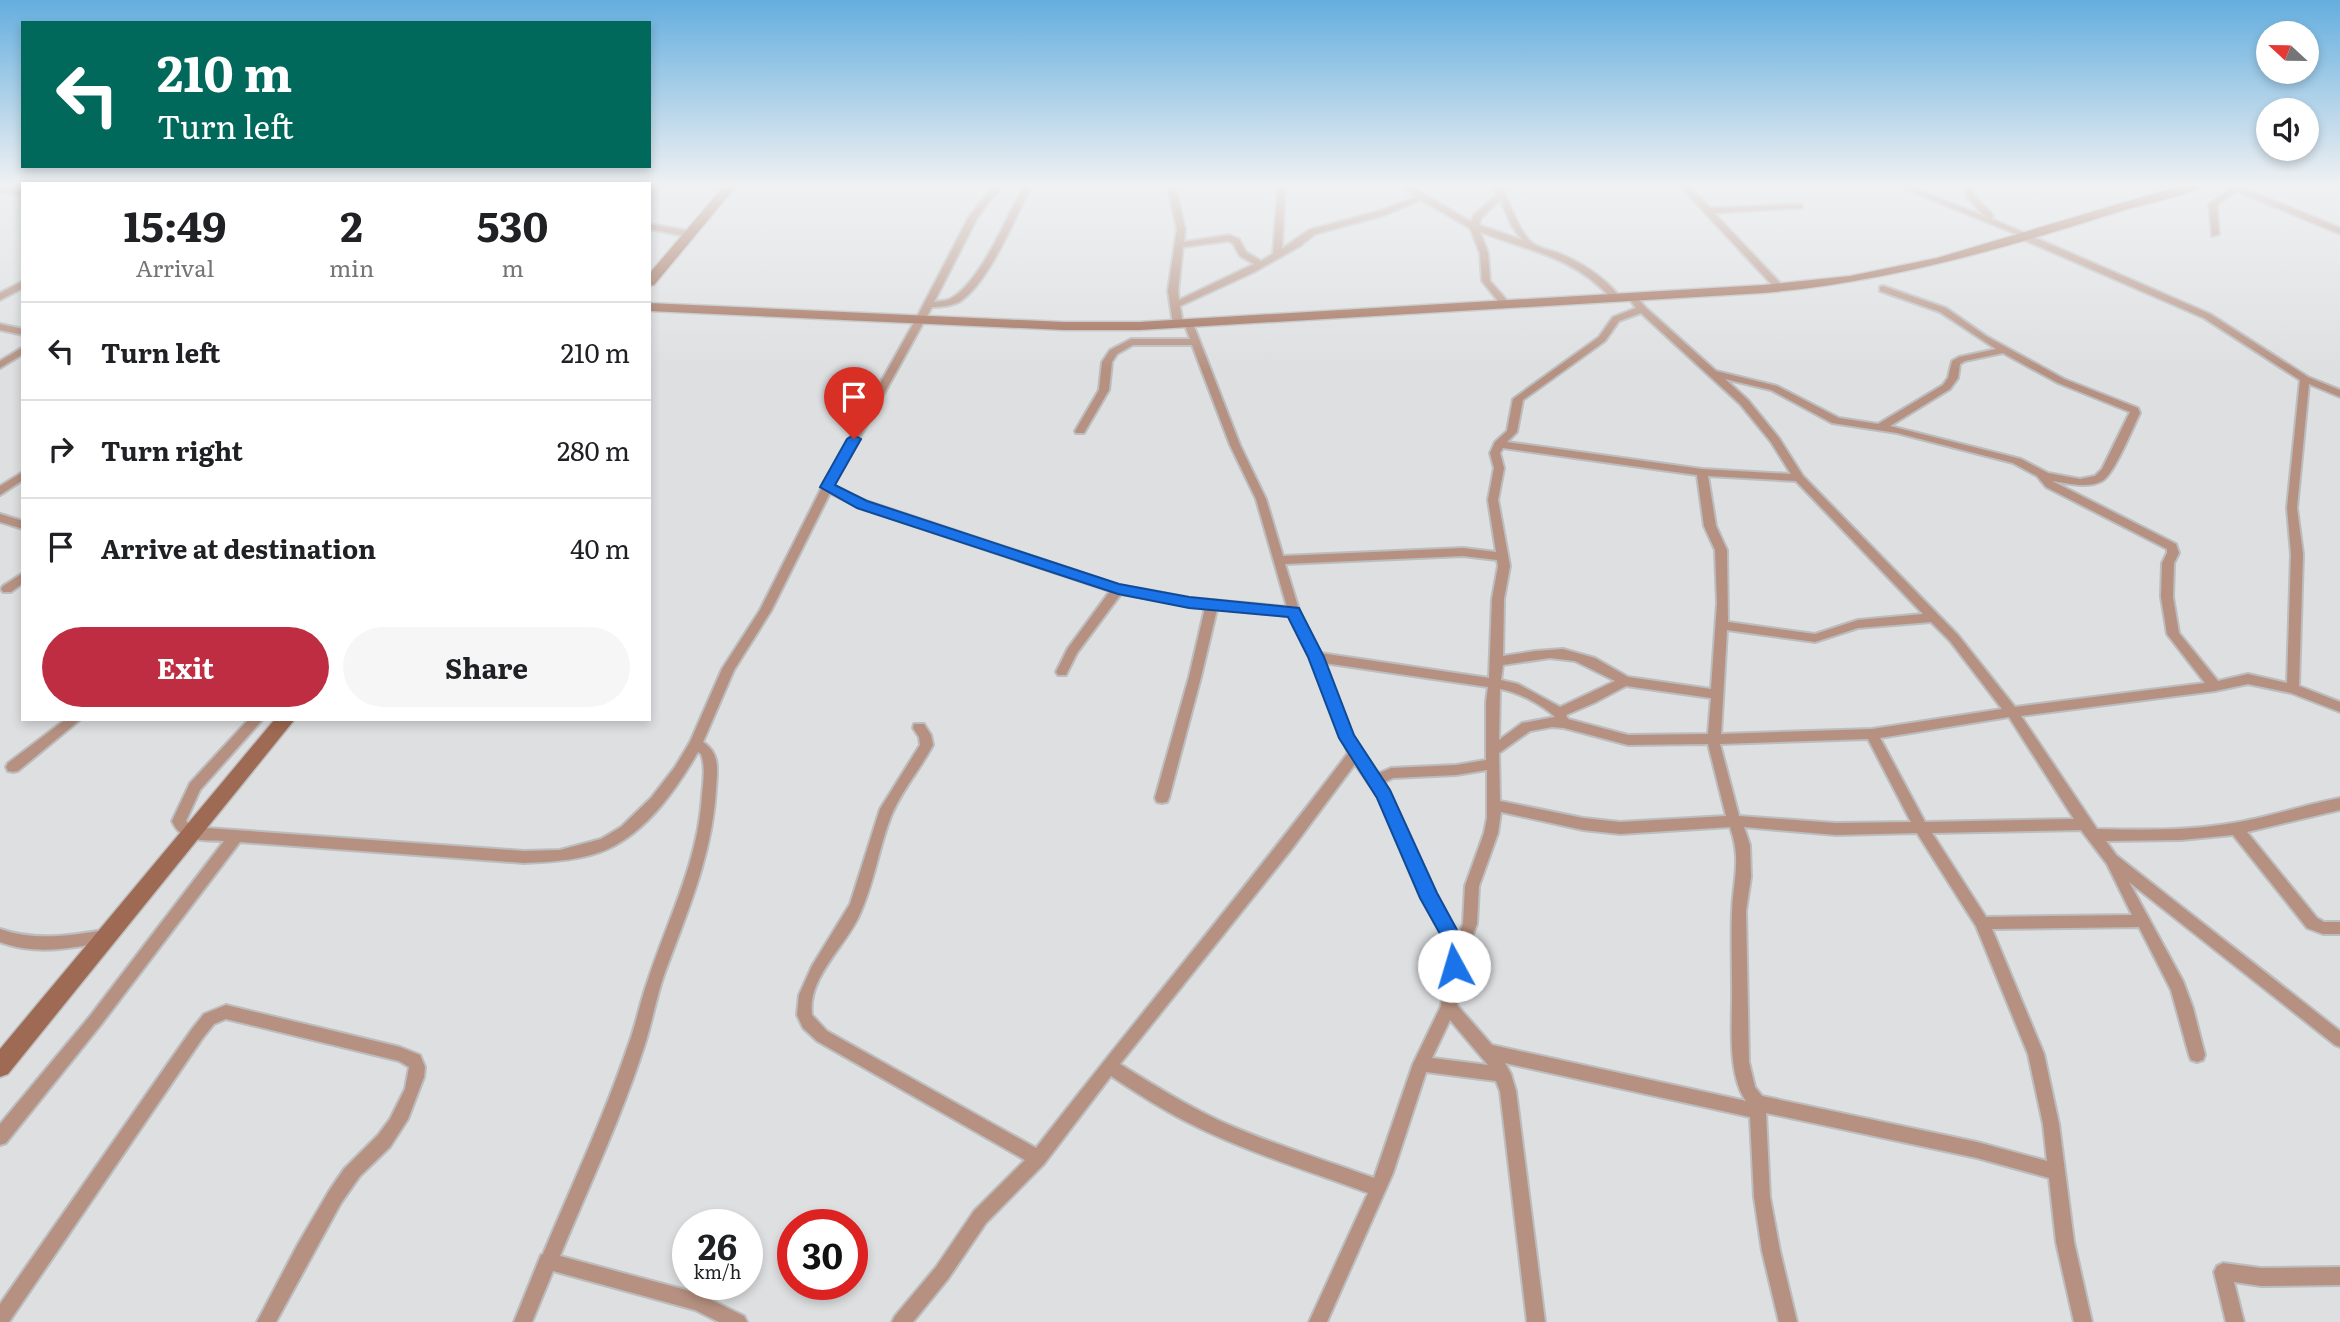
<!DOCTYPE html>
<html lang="en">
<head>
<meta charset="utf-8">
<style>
	body { margin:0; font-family:Literata,serif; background:#f6f6f6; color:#202124; height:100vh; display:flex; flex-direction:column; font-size:26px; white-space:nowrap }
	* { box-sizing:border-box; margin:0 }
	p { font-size:23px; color:#757577 }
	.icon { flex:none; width:38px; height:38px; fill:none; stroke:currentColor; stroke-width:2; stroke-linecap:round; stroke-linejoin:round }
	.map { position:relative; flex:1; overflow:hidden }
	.sheet { position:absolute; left:21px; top:182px; width:630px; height:539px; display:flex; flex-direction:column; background:#fff; border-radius:0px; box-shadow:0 4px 10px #0003 }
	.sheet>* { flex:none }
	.top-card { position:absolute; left:21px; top:21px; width:630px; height:147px; border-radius:0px; box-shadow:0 4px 10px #0003; background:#00695c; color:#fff; overflow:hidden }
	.needle { width:46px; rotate:292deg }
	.tools { position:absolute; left:2256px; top:21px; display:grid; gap:14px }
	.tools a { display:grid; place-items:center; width:63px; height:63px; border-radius:50%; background:#fff; box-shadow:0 4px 10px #0003; font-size:35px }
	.speed { position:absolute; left:672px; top:1209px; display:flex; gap:14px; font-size:35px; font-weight:700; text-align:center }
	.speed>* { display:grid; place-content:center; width:91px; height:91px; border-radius:50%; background:#fff; box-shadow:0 4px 10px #0003; line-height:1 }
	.speed small { font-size:18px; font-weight:400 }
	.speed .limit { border:10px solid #d22; background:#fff; color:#111 }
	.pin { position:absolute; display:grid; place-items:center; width:60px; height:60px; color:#fff; margin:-72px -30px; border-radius:50% 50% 50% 0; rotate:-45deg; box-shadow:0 0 7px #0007 }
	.pin .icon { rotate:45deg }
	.me { position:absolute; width:77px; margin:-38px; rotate:354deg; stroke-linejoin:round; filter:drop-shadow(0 0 5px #0008) }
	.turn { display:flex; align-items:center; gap:24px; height:147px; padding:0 21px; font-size:32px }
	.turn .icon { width:91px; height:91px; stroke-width:2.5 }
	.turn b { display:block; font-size:49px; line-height:60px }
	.eta { display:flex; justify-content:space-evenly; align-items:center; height:119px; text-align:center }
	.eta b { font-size:42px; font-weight:700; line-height:49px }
	.primary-button { display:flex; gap:14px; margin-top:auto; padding:14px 21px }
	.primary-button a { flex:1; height:80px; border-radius:42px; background:#be2d41; color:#fff; font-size:28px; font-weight:700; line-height:80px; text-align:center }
	.primary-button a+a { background:#f6f6f6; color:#202124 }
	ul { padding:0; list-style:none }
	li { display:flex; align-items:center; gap:21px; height:98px; padding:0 21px; border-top:2px solid #e0e0e0 }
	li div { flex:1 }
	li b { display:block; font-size:26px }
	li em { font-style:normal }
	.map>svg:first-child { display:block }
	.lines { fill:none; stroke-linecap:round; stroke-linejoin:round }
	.street-casing { stroke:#bcbdbf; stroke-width:4 }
	.secondary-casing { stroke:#bcbdbf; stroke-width:3 }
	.street { fill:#b69181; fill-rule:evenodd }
	.secondary { fill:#9f6a53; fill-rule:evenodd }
	.route { fill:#1a73e8; stroke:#114b97; stroke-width:2 }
</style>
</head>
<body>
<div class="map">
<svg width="2340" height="1322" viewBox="0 0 2340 1322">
	<rect width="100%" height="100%" fill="#dedfe1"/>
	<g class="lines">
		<defs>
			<path id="street" d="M994,185H1002L977,218L934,302C940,301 946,301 950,299C980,284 1008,215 1024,185H1032C1015,217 989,283 959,302C951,306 940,307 932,307L833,486L866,501L1119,585L1190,598L1287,607L1256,499L1230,445L1192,345H1133L1117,354L1112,362L1109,390L1084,433H1076L1075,431L1099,390L1102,362L1110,350L1131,339H1190L1184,323L1189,320L1192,321L1240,445L1266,499L1283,556L1463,548L1496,552L1488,500L1494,468L1490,453L1495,442L1507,431L1513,399L1599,337L1613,317L1636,308L1627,296L1629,294H1635L1645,307L1716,371L1777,386L1839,418L1878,424L1943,385L1948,378L1952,361L1959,357L1996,349L1940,312L1880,291V287L1883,286L1946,308L1986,336L2064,379L2138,408L2140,413C2133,427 2114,475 2102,481C2087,489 2067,483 2052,481L2176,544L2179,553L2174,563L2173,597L2179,633L2218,681L2248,674L2287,683L2291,554L2287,508L2300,380L2204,318L2022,239L2021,236L1895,185H1906L1984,216L1966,196L1964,185H1972L1974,195L1993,215L1992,219L2210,314L2308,377L2340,390V397L2309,384L2297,508L2303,554L2299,686L2340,702V712L2291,693L2248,684L2215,691L2021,716L2097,829C2142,830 2188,831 2233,823C2269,817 2304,805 2340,798V810L2247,832L2317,918L2324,922H2340V934H2323L2307,928L2233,835L2181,840L2106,841L2116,855L2340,1031V1047L2335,1045L2129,882L2183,981L2193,1008L2205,1055L2203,1060L2197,1062L2191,1060L2189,1055L2171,990L2139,927L1992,929L2044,1054L2059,1124L2074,1242L2092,1322H2074L2056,1242L2049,1178L1977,1158L1766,1113L1770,1197L1780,1251L1797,1322H1779L1762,1251L1754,1197L1750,1117L1505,1063L1511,1074L1516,1091L1545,1322H1527L1500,1091L1496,1081L1426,1072L1393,1173L1327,1322H1309L1368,1193C1306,1170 1243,1151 1185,1121C1160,1108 1135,1092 1111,1076L1044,1164L986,1223L948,1279L913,1322H892L895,1316L936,1267L974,1211L1025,1160L817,1041L803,1028L797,1015L799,995L812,966L850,904L880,809L920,745L919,737L913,728L914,724H924L931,735L933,745C920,770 900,792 890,819C878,851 874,884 859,916C845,947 807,978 812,1015L827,1031L1036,1148C1139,1015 1247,887 1348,753L1310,657L1289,616L1217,609L1201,677L1169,798L1167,802L1162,803L1157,802L1155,798L1189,677L1205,608L1121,594L1077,653L1066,675H1058L1056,672L1068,648L1110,591L858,507L830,493L771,611L734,670L703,742C721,754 717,771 716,789C712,858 686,914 663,978C656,999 652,1022 645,1044C622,1116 589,1186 560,1256L697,1293L744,1316L747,1322H719L695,1310L553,1271L532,1322H514L541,1255L543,1254C572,1185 604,1117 628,1046C636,1025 640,1002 648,980C668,919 698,862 702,796C703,782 706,768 701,754L698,752C677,788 649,829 610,848C585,860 552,862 524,863L240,842L100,1026L6,1143L0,1145V1124L90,1016L224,841C204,840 181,843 172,821L190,783L249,719H263L200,790L186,821L193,827L524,851L560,850L601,839L621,827L651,798L675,767L690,742L722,669L760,610L822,487L916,319L969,217ZM1641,313L1740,404L1771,442L1791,474L1702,469L1507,442L1517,432L1523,400L1605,341L1619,321ZM2003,353L2058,383L2130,412L2102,469L2095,476L2080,479L2048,473L2021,459L1890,426L1950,389L1958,378L1960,364L1965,361ZM1725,379L1771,390L1832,423L1897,433L2013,463L2037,476L2046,487L2167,549V553L2162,563L2161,597L2167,634L2205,683L2015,707L1958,635L1803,476L1779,438L1748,400ZM1503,448L1697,475L1704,526L1715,550L1717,603L1711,689L1628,677L1595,658L1563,649L1535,651L1503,656L1504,599L1510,566L1498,500L1504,468L1500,453ZM1708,476L1796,481L1923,614L1858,620L1815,634L1728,622L1727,550L1716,526ZM1463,556L1497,560L1498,566L1492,599L1489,678L1320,653L1303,623L1285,564ZM1931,622L1950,641L2002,709L1872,729L1721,734L1727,630L1815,642L1858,628ZM1550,658L1575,661L1615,681L1560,707L1518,684L1501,680L1503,665ZM1324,663L1488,687L1486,702V760L1456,765L1391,768L1377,774L1353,738ZM1626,686L1711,698L1708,734L1628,735L1568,719L1566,715L1594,703ZM1500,689C1518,692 1541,704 1555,717L1522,723L1499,740ZM2009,717L2074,819L1925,822L1880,738ZM1552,727L1564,728L1628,745L1708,744L1726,816L1620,822L1583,818L1500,801L1499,753L1530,731ZM1868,739L1911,822L1836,823L1739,816L1720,744ZM1355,764L1379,798L1425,902L1452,952L1447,966L1441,1006L1413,1064L1374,1178C1322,1159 1268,1143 1218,1120C1184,1104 1152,1084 1120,1064L1291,850ZM1487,770V818L1484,833L1465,886L1463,924L1458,935L1436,895L1391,795L1383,783L1393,778L1456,775ZM1501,812L1583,830L1620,834L1730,827C1742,861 1733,879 1732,913C1731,936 1732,960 1732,983C1733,1018 1726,1072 1746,1101L1492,1045L1457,1005L1461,966L1477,924L1479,886L1498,833ZM1744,827L1836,835L1917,833L1976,926L2028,1054L2043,1124L2047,1161L1977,1142L1762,1096L1755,1087L1749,1062L1746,911L1751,877L1750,845ZM2081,830L2107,864L2132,915L1986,917L1932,833ZM1450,1020L1488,1065L1432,1058Z
				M1167,185H1175L1185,229L1184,242L1229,235L1239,239L1246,252L1261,261L1273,254L1278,188L1285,190L1282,249L1309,230L1379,211L1416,197L1399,185H1409L1471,222L1474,215L1497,194L1493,185H1501C1509,201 1519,232 1532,243C1538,248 1550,250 1558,253C1582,263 1603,276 1620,297L1618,299H1612C1575,257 1530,251 1480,232L1488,253L1490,281L1510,304L1508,306H1502L1482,281L1480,253L1470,228L1421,200L1385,215L1315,234L1300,246L1254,272L1180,306L1183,324L1178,327L1173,324L1168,291L1177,229ZM1500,200L1512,226L1522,240L1479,225L1481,218ZM1228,241L1233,243L1240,256L1254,264L1179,300L1178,291L1183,247Z
				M1679,185H1688L1710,208L1802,204V208H1799L1714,213L1782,285V289H1776Z
				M2224,185L2239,186L2340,228V234L2236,191L2217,205L2219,234L2212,236L2209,204L2230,189Z
				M0,187L23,191V196L0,191Z
				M649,224L690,231L694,234L690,237L649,229Z
				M23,281V288L0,300V293Z
				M0,324L23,329V335L0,330Z
				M23,347V354L0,368V361Z
				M23,472V480L0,495V486Z
				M0,514L23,521V529L0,522Z
				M23,573V583L11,592H3L1,589L3,586Z
				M66,719H81L18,771L13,772L8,771L6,767L8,763Z
				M0,929C35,941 68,936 104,930L109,931L111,936L109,941L104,942C68,949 35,955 0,942Z
				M226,1005L400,1047L420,1055L425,1067L424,1077L408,1119L390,1147L360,1176L341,1203L276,1322H257L298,1244L329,1191L344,1169L378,1135L390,1119L405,1089L409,1067L399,1061L226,1019L214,1024L202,1039L9,1322H0V1304L192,1029L204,1014Z
				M2223,1263L2261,1268L2340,1267V1285L2261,1286L2234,1282L2244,1322H2226L2214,1272L2217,1266Z"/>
			<path id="secondary" d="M725,185H737L654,285L649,286V274Z
				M2183,185H2202C2188,196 2140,205 2121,211C2002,249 1889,282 1763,293L1139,330H1064L649,311V303L1064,322H1139L1763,285L1850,276L1937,258Z
				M275,719H295L8,1074L0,1077V1049Z"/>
		</defs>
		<!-- street casing -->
		<use href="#street" class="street-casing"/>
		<!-- secondary casing -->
		<use href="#secondary" class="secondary-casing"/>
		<!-- street -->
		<use href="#street" class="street"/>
		<!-- secondary -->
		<use href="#secondary" class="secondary"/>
	</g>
	<!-- sky -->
	<linearGradient id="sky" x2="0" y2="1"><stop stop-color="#64aedf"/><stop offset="0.5" stop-color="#f0f1f2"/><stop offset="1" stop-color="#f0f1f2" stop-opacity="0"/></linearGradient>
	<rect width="2340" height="370" fill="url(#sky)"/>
	<!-- route -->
	<path class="route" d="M854,435L861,439L835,485L867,501L1119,584L1189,597L1299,608L1324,657L1354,735L1390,790L1437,893L1468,950L1461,973L1454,975L1448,973L1445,966L1449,950L1420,898L1377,798L1339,738L1308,657L1288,617L1189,608L1118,594L857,508L820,487L847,439Z"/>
</svg>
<div class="tools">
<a><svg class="needle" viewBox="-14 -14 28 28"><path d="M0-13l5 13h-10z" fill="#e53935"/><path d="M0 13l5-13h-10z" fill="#757577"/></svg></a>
<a><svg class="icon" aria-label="sound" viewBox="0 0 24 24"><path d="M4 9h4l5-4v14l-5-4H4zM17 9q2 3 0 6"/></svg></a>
</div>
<div class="speed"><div>26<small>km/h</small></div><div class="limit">30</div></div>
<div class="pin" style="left:854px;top:439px;background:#d93025"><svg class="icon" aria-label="arrive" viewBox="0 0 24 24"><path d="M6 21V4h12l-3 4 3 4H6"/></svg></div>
<svg class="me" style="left:1454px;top:966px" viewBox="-20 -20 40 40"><circle r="19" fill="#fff"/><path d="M0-13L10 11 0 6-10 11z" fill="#1a73e8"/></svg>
<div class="top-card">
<div class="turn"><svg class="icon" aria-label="left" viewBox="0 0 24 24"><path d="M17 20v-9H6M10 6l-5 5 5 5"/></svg><div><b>210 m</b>Turn left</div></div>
</div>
<section class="sheet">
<div class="eta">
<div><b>15:49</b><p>Arrival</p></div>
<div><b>2</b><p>min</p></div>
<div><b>530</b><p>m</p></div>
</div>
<ul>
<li><svg class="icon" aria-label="left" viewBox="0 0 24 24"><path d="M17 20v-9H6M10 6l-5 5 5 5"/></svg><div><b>Turn left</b></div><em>210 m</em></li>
<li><svg class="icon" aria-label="right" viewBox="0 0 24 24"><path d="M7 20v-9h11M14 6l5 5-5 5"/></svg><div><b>Turn right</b></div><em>280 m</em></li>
<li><svg class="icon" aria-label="arrive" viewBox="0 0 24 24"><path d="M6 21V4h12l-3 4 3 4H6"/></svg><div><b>Arrive at destination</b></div><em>40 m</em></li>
</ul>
<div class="primary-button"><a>Exit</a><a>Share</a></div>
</section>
</div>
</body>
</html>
